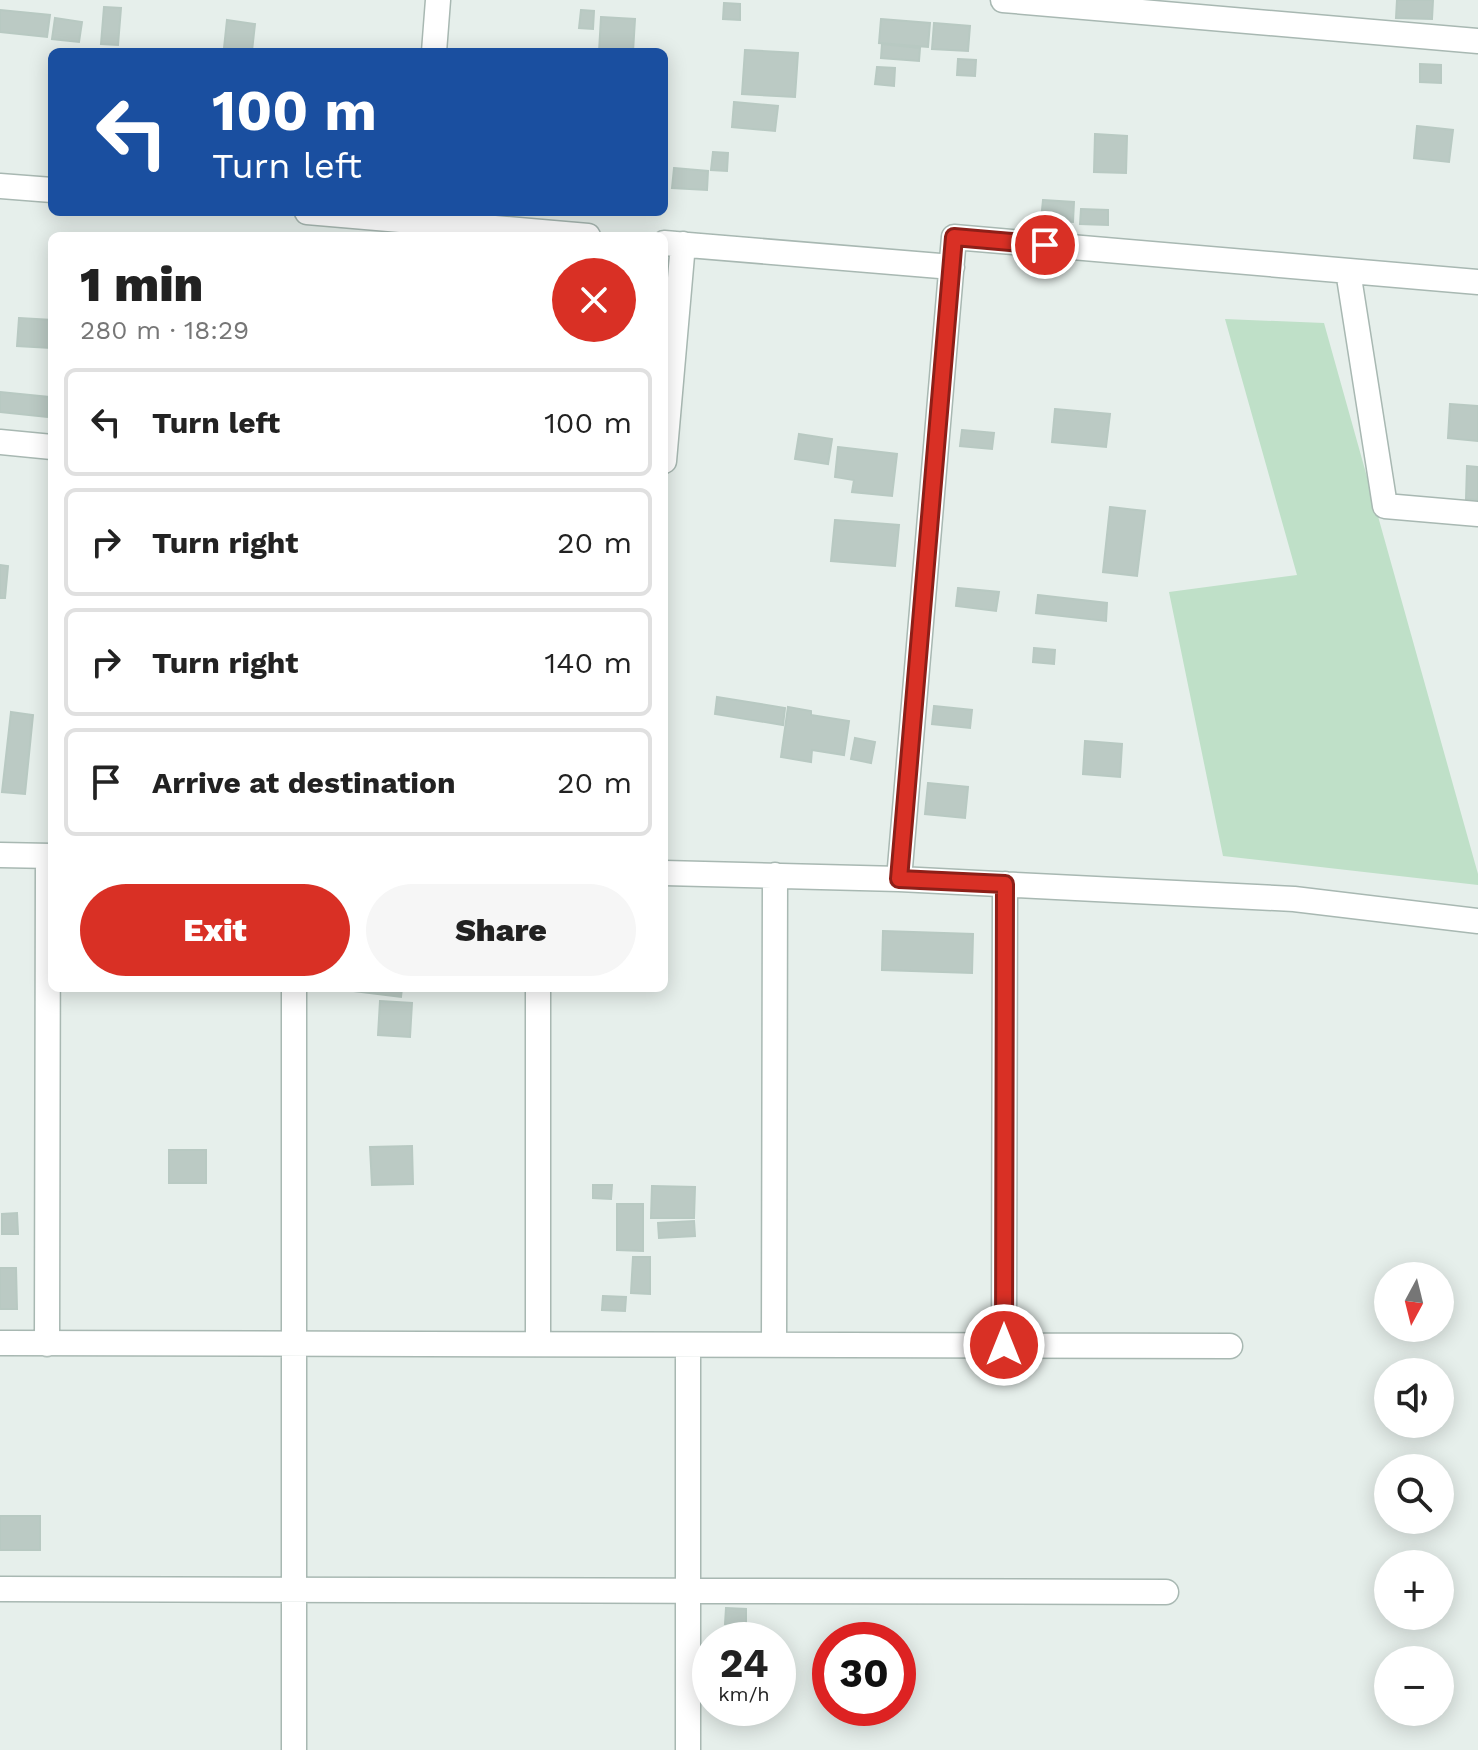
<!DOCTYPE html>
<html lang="en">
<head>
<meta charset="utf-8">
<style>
	body { margin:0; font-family:"Work Sans",sans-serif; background:#f6f6f6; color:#222; height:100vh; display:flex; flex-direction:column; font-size:30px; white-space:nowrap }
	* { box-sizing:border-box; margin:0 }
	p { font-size:26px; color:#767676 }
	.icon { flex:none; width:44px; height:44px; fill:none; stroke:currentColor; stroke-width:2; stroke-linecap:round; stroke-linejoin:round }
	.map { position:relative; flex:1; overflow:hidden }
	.details { position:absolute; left:48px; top:232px; width:620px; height:760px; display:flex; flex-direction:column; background:#fff; border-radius:12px; box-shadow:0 4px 20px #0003 }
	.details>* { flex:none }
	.guide { position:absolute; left:48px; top:48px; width:620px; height:168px; border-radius:12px; box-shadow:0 4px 20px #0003; background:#1a4fa0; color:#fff; overflow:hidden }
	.needle { width:52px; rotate:187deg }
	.buttons { position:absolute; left:1374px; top:1262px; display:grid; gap:16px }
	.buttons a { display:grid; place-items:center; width:80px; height:80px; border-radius:50%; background:#fff; box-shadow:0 4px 20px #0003; font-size:40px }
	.speed { position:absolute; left:692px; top:1622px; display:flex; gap:16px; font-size:40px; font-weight:700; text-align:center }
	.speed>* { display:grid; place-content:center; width:104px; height:104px; border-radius:50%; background:#fff; box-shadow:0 4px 20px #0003; line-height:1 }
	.speed small { font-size:20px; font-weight:400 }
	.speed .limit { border:12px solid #d22; background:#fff; color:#111 }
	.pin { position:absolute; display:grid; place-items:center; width:68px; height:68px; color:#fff; margin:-34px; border:4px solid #fff; border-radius:50%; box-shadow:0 2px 8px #0007 }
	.me { position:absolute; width:88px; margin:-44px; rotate:0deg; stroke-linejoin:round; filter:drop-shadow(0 0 6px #0008) }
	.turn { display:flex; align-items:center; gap:28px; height:168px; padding:0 32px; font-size:36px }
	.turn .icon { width:104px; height:104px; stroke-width:2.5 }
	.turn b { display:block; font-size:56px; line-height:68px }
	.round { display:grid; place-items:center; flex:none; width:84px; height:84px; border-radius:42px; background:#f6f6f6 }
	.head { display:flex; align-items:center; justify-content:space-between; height:136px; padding:0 32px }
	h1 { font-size:48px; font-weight:800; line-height:60px }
	.action { display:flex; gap:16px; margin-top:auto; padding:16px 32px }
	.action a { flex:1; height:92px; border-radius:48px; background:#d93025; color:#fff; font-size:32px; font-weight:800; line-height:92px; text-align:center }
	.action a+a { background:#f6f6f6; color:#222 }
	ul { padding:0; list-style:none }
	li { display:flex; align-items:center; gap:24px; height:108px; margin:0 16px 12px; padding:0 16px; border:4px solid #e0e0e0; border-radius:12px }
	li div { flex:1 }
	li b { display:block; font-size:30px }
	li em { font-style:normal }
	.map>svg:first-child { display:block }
	.green { fill:#bfe0c8 }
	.building { fill:#bbcac4; stroke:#b8c9c2; stroke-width:2 }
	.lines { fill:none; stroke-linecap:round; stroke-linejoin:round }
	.street-casing { stroke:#a8b8b2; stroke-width:27 }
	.street { stroke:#fff; stroke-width:24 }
	.route-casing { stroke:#8d1f18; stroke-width:20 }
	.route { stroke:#d93025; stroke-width:14 }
</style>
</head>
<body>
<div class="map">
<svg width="1478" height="1750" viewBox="0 0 1478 1750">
	<rect width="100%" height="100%" fill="#e6efeb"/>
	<!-- green -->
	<path class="green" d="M1225,319L1324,323L1478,874V885L1223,856L1169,592L1297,575Z"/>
	<!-- building -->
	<path class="building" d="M1397,0H1433L1432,19L1396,18Z
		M724,3L740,4V20L723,19Z
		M104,7L121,8L118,45L101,44Z
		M0,10L50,15L47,37L0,32Z
		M581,10L594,11L593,29L579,28Z
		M601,17L635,19L633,52H599Z
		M55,18L82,22L79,42L52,39Z
		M881,19L930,23L928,47L879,43Z
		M227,20L255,24L252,51L224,48Z
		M934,23L970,26L968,51L932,49Z
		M882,44L920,48L919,61L881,58Z
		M745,50L798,53L795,97L742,94Z
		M958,59L976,60L975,76L957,75Z
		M1420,64L1441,65V83L1420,82Z
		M877,67L895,68L894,86L875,84Z
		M734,102L778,106L775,131L732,127Z
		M1417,126L1453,130L1449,162L1414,158Z
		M1095,134L1127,136L1126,173L1094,172Z
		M713,152L728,153L727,171L711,170Z
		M674,168L708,171L707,190L672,188Z
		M1043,200L1074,202L1073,222L1041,220Z
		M1081,209L1108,210V225L1080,224Z
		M19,318L52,320L51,348L17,346Z
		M0,392L49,397L47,417L0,412Z
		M1450,404L1478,406V441L1448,438Z
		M1055,409L1110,414L1106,447L1052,442Z
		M962,430L994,433L992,449L960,446Z
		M799,434L832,439L828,464L795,459Z
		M838,447L897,454L892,496L852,492L854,480L835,477Z
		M1467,466L1478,467V500L1466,499Z
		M1110,507L1145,511L1137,576L1103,572Z
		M835,520L899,525L895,566L831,561Z
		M0,565L8,566L5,598H0Z
		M958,588L999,592L996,611L956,606Z
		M1038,595L1107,603L1106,621L1036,613Z
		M1034,648L1055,650L1054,664L1033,662Z
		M717,697L785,708L783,725L715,714Z
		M934,706L972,710L970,728L932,724Z
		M788,707L811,711V715L849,721L844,755L812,750L811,762L781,757Z
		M11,712L33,715L25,794L2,792Z
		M855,738L875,742L871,763L851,759Z
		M1085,741L1122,744L1120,777L1083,774Z
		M928,783L968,787L965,818L925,814Z
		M883,931L973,934L972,973L882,970Z
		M329,988H402L401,997Z
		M380,1001L412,1003L410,1037L378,1035Z
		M412,1146L413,1184L372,1185L370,1147Z
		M169,1150H206V1183H169Z
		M593,1185H612L611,1199L593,1198Z
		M652,1186L695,1187L694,1218H651Z
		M617,1204H643V1251L617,1250Z
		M17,1213L18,1234H2V1214Z
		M694,1221L695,1236L659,1238L658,1223Z
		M633,1257H650V1294L631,1293Z
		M0,1268H16L17,1309H0Z
		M603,1296L626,1297L625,1311L602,1310Z
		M0,1516H40V1550H0Z
		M726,1608L746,1609V1625L725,1624Z"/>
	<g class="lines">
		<defs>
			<path id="street" d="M1003,0L1478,41
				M434,52L438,0
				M0,186L52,190
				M307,212L588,236
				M664,243L952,267
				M1348,271L1385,506L1478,514
				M0,442L52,447
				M664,461L683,244
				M0,855L52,856
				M664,873L899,879L1294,899L1478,921
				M899,879L954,237L1478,282
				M0,1343L1230,1346
				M47,1344L48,856
				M538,1344V988
				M774,1345L775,875
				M1004,1345L1005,884
				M0,1589L1166,1592
				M294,1750V988
				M688,1750V1345"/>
		</defs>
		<!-- street casing -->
		<use href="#street" class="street-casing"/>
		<!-- street -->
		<use href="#street" class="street"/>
	</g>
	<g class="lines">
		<defs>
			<path id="route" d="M1004,1345L1005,884L899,879L954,237L1045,245"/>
		</defs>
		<!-- route casing -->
		<use href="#route" class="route-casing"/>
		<!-- route -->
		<use href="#route" class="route"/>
	</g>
</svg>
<div class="buttons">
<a><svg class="needle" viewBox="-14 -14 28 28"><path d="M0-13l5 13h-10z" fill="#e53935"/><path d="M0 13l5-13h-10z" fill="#767676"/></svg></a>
<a><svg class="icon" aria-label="sound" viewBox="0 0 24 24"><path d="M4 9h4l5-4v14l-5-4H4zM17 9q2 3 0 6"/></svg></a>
<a><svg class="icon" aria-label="search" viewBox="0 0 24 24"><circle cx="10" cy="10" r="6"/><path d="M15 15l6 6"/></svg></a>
<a>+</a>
<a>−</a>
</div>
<div class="speed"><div>24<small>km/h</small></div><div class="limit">30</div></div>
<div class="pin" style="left:1045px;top:245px;background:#d93025"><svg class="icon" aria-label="arrive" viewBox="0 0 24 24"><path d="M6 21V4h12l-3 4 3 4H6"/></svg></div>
<svg class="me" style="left:1004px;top:1345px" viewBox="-20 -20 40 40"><circle r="17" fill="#d93025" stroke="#fff" stroke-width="3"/><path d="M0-11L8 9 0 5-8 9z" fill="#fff"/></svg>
<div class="guide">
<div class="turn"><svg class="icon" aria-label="left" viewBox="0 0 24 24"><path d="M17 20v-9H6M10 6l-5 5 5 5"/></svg><div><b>100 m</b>Turn left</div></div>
</div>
<section class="details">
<div class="head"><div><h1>1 min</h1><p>280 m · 18:29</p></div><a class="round" style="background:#d93025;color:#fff"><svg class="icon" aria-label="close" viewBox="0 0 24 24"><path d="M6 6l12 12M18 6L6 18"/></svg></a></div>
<ul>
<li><svg class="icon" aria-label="left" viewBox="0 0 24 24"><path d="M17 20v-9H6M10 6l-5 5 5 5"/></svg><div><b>Turn left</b></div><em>100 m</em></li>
<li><svg class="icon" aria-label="right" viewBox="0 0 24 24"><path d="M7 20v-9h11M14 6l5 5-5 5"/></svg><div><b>Turn right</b></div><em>20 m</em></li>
<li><svg class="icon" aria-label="right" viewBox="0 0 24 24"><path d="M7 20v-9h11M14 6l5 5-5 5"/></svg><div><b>Turn right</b></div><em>140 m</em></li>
<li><svg class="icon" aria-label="arrive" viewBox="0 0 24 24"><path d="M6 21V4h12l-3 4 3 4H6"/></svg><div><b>Arrive at destination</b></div><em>20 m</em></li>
</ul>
<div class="action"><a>Exit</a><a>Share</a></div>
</section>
</div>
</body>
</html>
